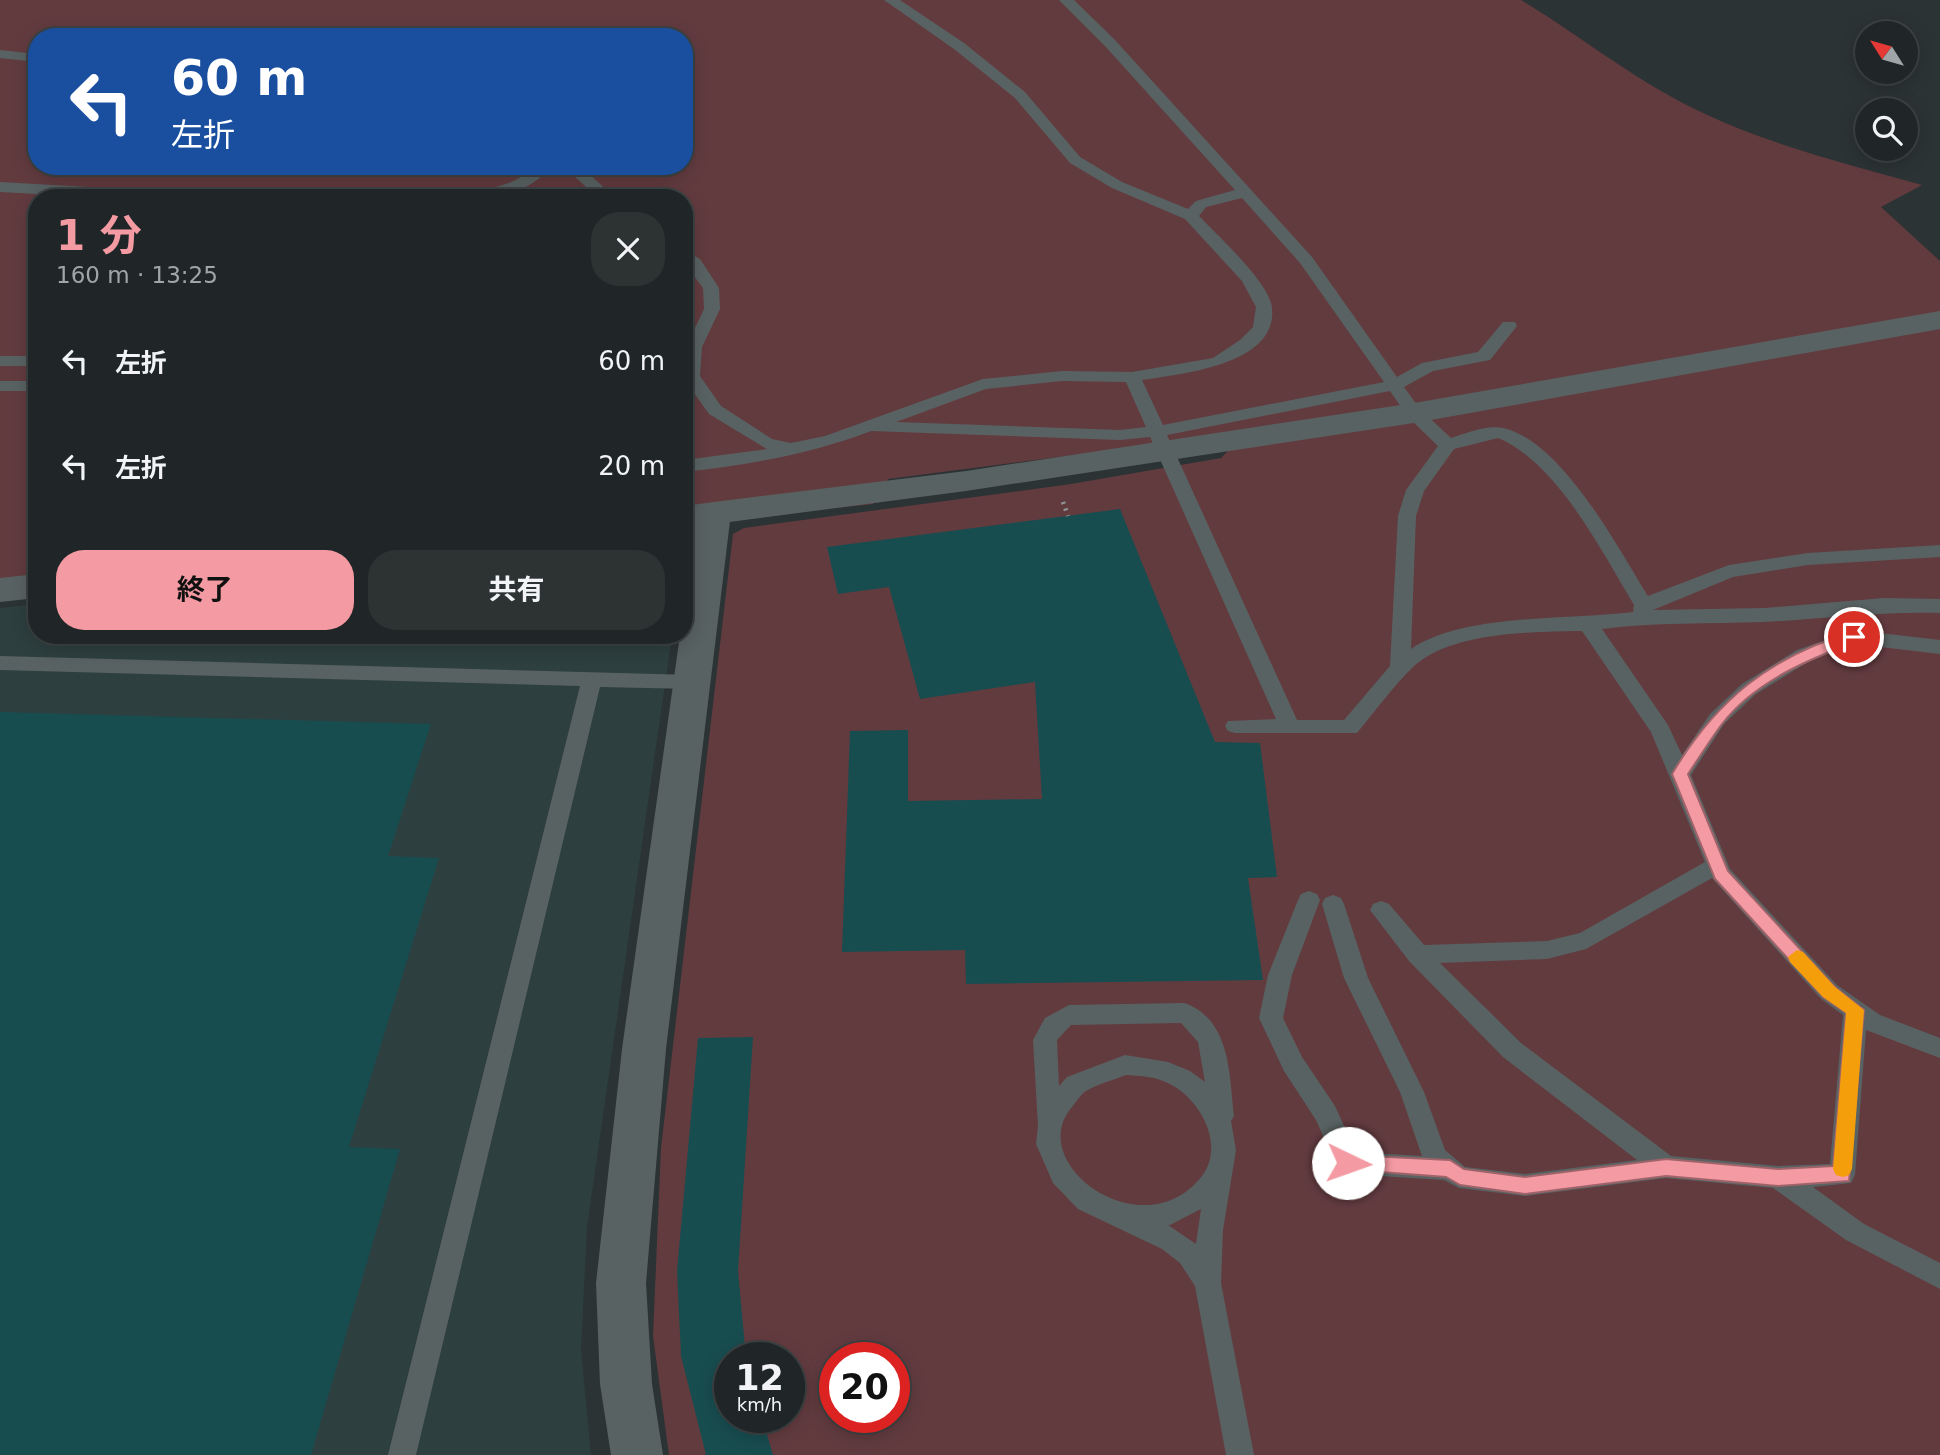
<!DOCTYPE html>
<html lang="ja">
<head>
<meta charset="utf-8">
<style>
	body { margin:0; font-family:"DejaVu Sans","Noto Sans JP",sans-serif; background:#2d3233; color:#f1f3f6; height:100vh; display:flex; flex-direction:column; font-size:26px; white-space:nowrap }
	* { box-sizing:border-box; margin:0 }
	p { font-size:23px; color:#a2a5a7 }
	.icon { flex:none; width:38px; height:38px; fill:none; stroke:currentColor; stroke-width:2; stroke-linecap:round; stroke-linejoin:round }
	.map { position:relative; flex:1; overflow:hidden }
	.drawer { position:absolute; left:28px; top:189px; width:665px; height:455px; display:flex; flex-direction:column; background:#202627; border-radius:28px; box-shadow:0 4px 18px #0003,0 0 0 2px #3d4344 }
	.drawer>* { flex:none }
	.banner { position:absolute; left:28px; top:28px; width:665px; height:147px; border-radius:28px; box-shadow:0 4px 18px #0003,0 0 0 2px #3d4344; background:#1a4fa0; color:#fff; overflow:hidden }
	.needle { width:46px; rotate:307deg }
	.controls { position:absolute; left:1855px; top:21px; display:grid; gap:14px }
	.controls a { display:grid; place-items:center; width:63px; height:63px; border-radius:50%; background:#202627; box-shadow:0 4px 18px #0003,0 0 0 2px #3d4344; font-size:35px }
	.speed { position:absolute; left:714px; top:1342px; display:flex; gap:14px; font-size:35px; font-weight:700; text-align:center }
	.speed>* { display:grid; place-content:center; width:91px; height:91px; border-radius:50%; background:#202627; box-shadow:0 4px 18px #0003,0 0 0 2px #3d4344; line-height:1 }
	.speed small { font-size:18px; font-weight:400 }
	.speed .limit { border:10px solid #d22; background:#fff; color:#111 }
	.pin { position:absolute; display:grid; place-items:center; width:60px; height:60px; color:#fff; margin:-30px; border:4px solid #fff; border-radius:50%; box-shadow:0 2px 7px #0007 }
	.me { position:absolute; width:77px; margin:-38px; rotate:93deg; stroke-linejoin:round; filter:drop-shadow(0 0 5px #0008) }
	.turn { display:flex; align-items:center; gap:24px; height:147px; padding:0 28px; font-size:32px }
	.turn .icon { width:91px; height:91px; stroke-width:2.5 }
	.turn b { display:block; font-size:49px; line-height:60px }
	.round { display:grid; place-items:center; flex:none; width:74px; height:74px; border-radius:28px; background:#2d3233 }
	.overview { display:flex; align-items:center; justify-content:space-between; height:119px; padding:0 28px }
	h1 { font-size:42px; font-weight:700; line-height:52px; color:#f49aa3 }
	.primary-button { display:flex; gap:14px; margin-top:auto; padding:14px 28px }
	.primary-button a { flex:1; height:80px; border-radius:28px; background:#f49aa3; color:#111; font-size:28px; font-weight:700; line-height:80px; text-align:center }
	.primary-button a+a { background:#2d3233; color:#f1f3f6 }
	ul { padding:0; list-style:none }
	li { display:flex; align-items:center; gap:21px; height:105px; padding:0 28px }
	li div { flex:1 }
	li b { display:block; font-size:26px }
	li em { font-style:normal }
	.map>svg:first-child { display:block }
	.built { fill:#2e3f40 }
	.green { fill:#623b3f; fill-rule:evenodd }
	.building { fill:#184d50 }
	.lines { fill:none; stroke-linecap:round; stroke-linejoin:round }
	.path { stroke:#909797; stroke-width:4.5; stroke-dasharray:2 5; stroke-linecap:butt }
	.lane { fill:#596262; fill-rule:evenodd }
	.street { fill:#596262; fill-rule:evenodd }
	.secondary { fill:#596262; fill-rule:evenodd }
	.route { fill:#f49aa3; stroke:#9f646a; stroke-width:2 }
	.slow { fill:#f59e0b }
</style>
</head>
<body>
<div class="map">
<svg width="1940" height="1455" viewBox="0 0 1940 1455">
	<rect width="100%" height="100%" fill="#2b3334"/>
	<!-- built -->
	<path class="built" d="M37,604V635H672L587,1227L581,1350L591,1455H0V608Z"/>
	<!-- green -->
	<path class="green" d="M0,0H1521C1582,37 1638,83 1703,113C1773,146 1848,164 1922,185L1881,207L1940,261V1455H669L653,1336L661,1148L733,534L744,528L1071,484L1221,458L1245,433L888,479L873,504L684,524V198H37V575L0,579ZM37,37H684V166H37ZM730,1358H789V1418H730ZM835,1358H894V1418H835Z"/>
	<!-- building -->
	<path class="building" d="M1120,509L1215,742L1260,743L1277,877L1248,878L1263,980L966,984L965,950L842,952L850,731L908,730V801L1042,799L1035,682L920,699L889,587L838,594L827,547Z
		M0,712L431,724L388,856L439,858L349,1147L400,1149L311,1455H0Z
		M753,1037L738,1271L746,1358H730V1418H762L773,1455H706L681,1356L677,1271L698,1038Z"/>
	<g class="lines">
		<!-- path -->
		<path class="path" d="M1063,502L1068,516"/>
		<!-- lane -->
		<path class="lane" d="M884,0H900L964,43L1025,92L1080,157L1122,182L1188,209L1196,201L1235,190L1105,46L1059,0H1074L1115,40L1312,257L1397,377L1422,363L1478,352L1503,322H1515L1517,326L1490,360L1433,371L1404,387L1420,409L1451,438C1467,433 1486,425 1503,428C1562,441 1618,548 1648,596L1729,565L1808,553L1940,545V557L1808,565L1733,577L1653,610L1765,608L1884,598L1940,599V613C1880,611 1822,619 1763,622C1709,624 1655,622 1602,629L1668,725L1682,755L1710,714L1742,684L1797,650L1854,630L1940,640V654L1855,644L1811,660L1756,694L1724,724L1691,775L1730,869L1837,985L1880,1015L1940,1038V1058L1866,1030L1855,1175L1851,1183L1813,1187L1864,1224L1940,1263V1289L1846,1240L1773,1188L1666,1178L1525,1196L1459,1188L1444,1180L1348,1174L1339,1171L1316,1120L1284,1071L1259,1018L1268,975L1298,900L1301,894L1309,891L1317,894L1320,900L1292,975L1283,1018L1302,1057L1335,1106L1356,1152L1422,1156L1400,1092L1344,978L1322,904L1325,898L1333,895L1341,898L1344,904L1368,978L1424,1092L1445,1150L1465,1167L1525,1174L1637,1160L1503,1057L1409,961L1370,910L1373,904L1381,901L1389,904L1424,945L1547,941L1580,933L1705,862L1651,732L1582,631C1533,632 1450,631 1412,668C1393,687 1375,711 1357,733H1235L1228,731L1225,726L1228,721L1276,719L1150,437L1120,440L871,431C811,454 748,465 684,472V460L767,449L709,414L684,379L686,347L704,309L703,288L684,263V250L700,259L719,288L720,309L702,347L700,376L721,406L772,439L791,443L825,436L983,379L1062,371L1132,372L1213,358L1240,340L1253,327L1256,307L1242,281L1185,219L1112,188L1070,163L1015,98L954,49ZM1242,198L1300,263L1384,382L1163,425L1142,380C1180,374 1278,365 1272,308C1270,283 1217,235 1199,216L1206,207ZM1062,381L1126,382L1146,427L1120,430L896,422L986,389ZM1390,391L1408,417L1438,446L1406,490L1398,516L1390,666L1344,720H1297L1167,435ZM1498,438C1557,462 1602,552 1634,605L1633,612C1570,620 1464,613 1411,649L1416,516L1424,491L1454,449ZM1712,878L1821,999L1843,1015L1830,1164L1778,1166L1671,1156L1521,1043L1440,963L1547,959L1586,949Z
			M0,50L37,54V62L0,58Z
			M536,166L582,167L615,198H598L572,174L550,169C511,206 478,198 427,198L435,193C473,190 506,193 536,166Z
			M0,182L194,193L202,198H109L0,192Z
			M0,356H37V366H0Z
			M0,381H37V391H0Z
			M0,656L693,675L703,682L693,689L600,687L416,1455H388L580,686L0,670Z
			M1184,1003C1231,1019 1229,1074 1234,1116L1231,1121L1236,1150L1223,1230L1221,1283L1254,1455H1226L1195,1286L1180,1263L1162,1249L1078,1209L1053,1183L1036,1144L1038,1126L1033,1040L1045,1018L1069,1005ZM1181,1023L1198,1042L1205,1082L1190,1071L1168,1062L1125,1055L1067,1077L1059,1086L1057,1040L1071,1025ZM1126,1075C1138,1076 1151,1076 1163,1081C1197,1093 1227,1143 1202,1176C1144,1251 1023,1164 1072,1107C1076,1102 1081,1094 1086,1091C1098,1084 1113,1080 1126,1075ZM1201,1209L1196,1244L1168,1225H1170Z"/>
		<!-- street -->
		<path class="street" d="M1940,311V329L1414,423L966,491L714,524L702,521L697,513L702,505L714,502L966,471L1414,403Z"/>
		<!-- secondary -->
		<path class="secondary" d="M714,502L726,505L731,513L666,1049L646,1283L652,1384L663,1455H611L600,1384L596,1283L622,1049L680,635H684V603L695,526L684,528V506Z
			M37,574V598L0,602V578Z"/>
	</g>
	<!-- route -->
	<path class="route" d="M1854,632L1859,633V640C1810,659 1755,681 1722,724C1710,740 1699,758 1688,774L1728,871L1835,987L1864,1010L1849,1181L1778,1186L1666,1176L1525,1194L1460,1185L1446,1177L1341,1169L1338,1163L1341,1157L1348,1155L1450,1160L1464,1169L1525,1177L1666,1159L1778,1169L1833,1166L1846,1013L1823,997L1715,879L1672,774C1715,701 1771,655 1854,632Z"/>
	<!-- slow -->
	<path class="slow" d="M1797,950L1803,952L1835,987L1864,1010L1852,1169L1849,1175L1843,1177L1836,1175L1833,1169L1846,1013L1823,997L1790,962L1788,957Z"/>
</svg>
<div class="controls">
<a><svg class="needle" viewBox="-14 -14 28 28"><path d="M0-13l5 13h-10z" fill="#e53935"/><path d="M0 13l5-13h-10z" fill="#a2a5a7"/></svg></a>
<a><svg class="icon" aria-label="search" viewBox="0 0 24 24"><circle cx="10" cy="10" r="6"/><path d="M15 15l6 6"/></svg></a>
</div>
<div class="speed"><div>12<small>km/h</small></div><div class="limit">20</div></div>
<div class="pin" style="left:1854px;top:637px;background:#d93025"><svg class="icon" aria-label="arrive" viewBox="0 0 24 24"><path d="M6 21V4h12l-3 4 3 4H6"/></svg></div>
<svg class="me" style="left:1348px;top:1163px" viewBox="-20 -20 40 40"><circle r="19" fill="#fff"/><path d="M0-13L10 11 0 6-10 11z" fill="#f49aa3"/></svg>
<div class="banner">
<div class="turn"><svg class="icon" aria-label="left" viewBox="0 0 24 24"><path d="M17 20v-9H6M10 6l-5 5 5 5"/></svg><div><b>60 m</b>左折</div></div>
</div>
<section class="drawer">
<div class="overview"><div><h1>1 分</h1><p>160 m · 13:25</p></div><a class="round"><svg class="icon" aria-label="close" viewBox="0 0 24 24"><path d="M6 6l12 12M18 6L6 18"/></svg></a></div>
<ul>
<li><svg class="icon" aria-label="left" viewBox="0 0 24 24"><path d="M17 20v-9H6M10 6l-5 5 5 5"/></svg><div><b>左折</b></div><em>60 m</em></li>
<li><svg class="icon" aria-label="left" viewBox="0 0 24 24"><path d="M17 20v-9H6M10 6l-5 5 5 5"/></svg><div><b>左折</b></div><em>20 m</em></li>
</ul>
<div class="primary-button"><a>終了</a><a>共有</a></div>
</section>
</div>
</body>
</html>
